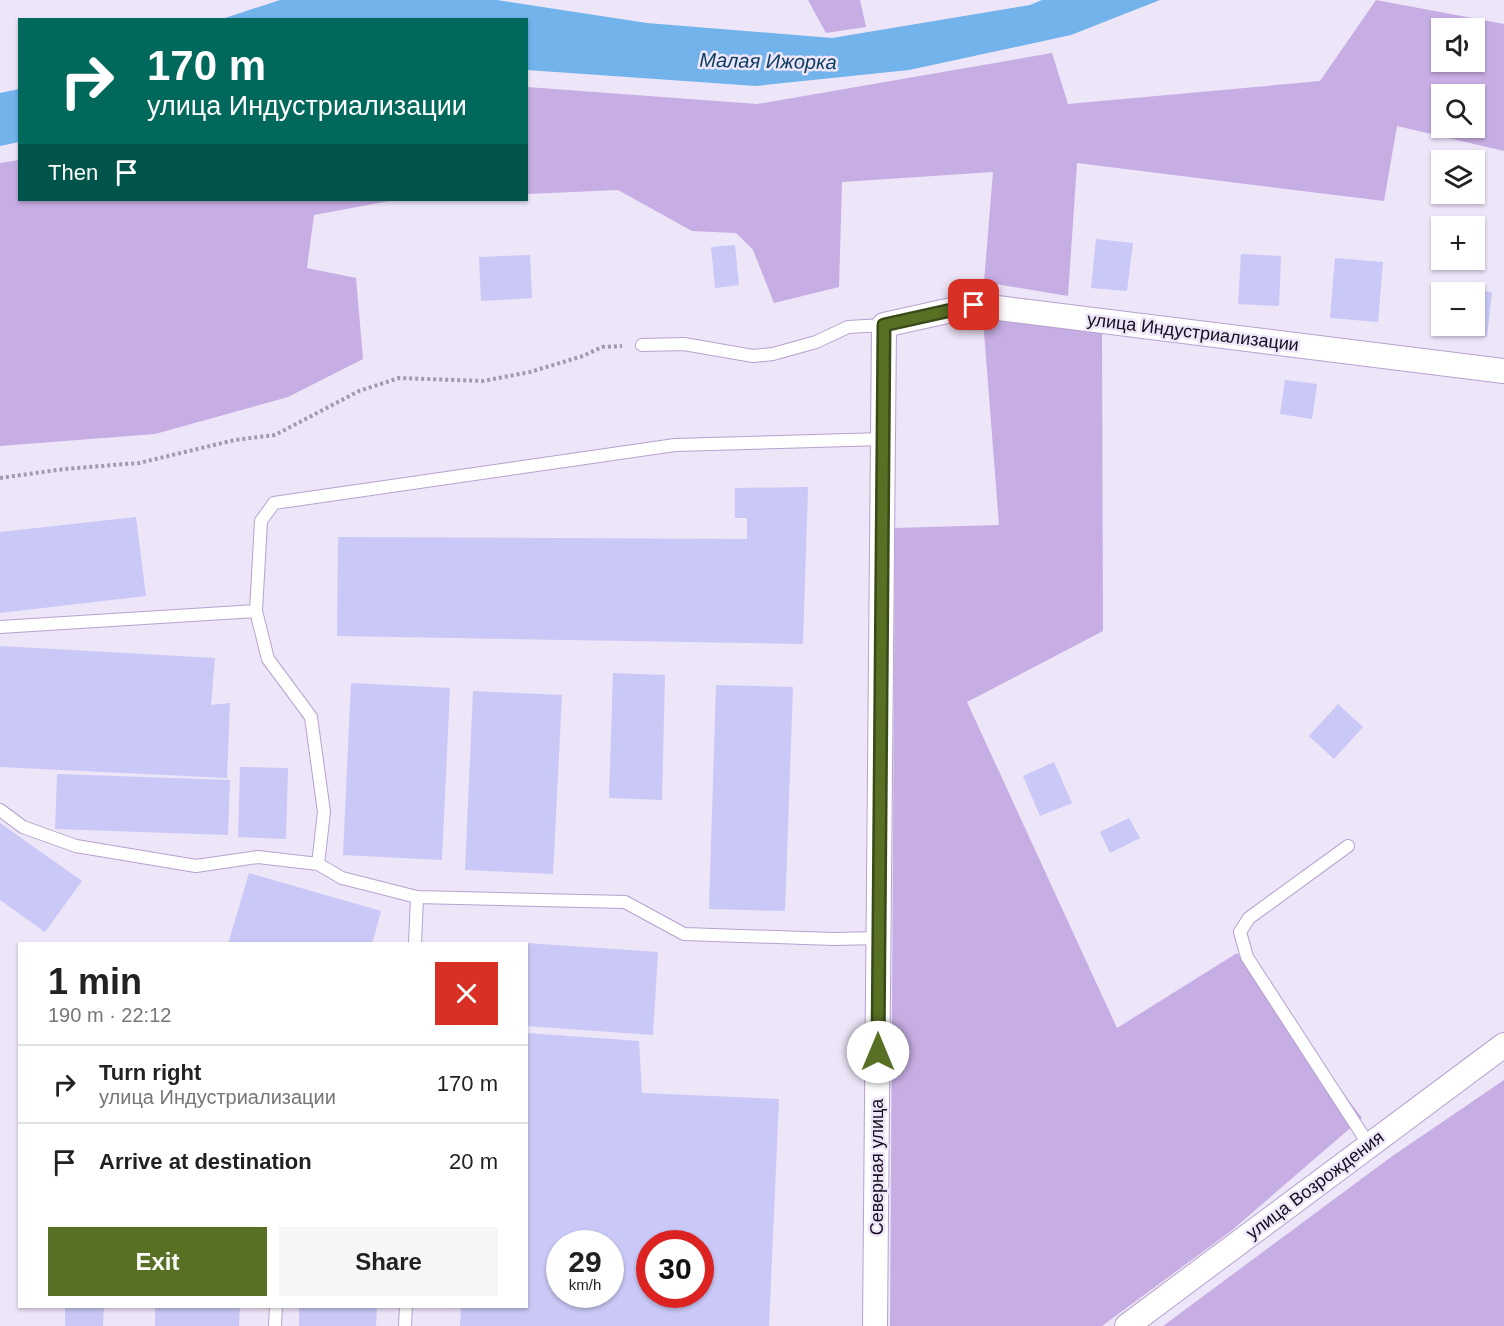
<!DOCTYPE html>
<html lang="en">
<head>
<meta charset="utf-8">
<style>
	body { margin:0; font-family:Helvetica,sans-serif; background:#f6f6f6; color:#222; height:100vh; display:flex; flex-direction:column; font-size:22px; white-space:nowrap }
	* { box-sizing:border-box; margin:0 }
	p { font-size:20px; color:#767676 }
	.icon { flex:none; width:33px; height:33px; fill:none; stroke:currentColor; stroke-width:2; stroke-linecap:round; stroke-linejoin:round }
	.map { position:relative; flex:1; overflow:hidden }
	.side { position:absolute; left:18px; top:942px; width:510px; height:366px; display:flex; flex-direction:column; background:#fff; border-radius:0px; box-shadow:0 2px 4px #0004 }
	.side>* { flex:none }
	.guide { position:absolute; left:18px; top:18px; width:510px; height:183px; border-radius:0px; box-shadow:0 2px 4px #0004; background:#00695c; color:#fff; overflow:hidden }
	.tools { position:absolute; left:1431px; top:18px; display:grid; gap:12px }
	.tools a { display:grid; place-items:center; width:54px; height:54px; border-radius:0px; background:#fff; box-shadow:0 2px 4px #0004; font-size:30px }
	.speed { position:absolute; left:546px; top:1230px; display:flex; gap:12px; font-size:30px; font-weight:700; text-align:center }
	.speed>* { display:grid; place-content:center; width:78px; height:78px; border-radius:50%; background:#fff; box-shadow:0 2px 4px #0004; line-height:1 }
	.speed small { font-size:15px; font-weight:400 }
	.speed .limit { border:9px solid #d22; background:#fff; color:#111 }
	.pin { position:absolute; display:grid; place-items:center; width:51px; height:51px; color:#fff; margin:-26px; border-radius:12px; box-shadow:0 3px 9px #0006 }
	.me { position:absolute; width:66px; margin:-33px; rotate:0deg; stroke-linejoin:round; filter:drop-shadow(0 0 4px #0008) }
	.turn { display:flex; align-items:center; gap:21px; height:126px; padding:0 30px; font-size:27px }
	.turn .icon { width:78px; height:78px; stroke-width:2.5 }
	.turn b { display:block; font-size:42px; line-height:51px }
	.then { display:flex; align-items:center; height:57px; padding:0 30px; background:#0003; gap:12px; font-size:22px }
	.round { display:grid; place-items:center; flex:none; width:63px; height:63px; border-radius:0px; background:#f6f6f6 }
	.summary { display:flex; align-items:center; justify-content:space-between; height:102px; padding:0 30px }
	h1 { font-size:36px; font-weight:700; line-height:45px }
	.primary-button { display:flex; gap:12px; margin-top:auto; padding:12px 30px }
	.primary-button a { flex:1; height:69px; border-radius:0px; background:#577023; color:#fff; font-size:24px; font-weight:700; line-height:69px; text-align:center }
	.primary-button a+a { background:#f6f6f6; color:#222 }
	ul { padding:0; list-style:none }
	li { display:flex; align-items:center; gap:18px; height:78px; padding:0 30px; border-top:2px solid #e0e0e0 }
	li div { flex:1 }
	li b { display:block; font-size:22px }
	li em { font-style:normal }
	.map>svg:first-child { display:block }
	.green { fill:#c6ade3; fill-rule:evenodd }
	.water { fill:#72b3eb }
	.building { fill:#c9c8f6; fill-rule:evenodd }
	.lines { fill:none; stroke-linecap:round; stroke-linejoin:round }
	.service-casing { stroke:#b7a2cf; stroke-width:14 }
	.minor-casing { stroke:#b7a2cf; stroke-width:26 }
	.path { stroke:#a39bad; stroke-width:4; stroke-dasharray:3 3; stroke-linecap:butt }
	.service { stroke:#fff; stroke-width:12 }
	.minor { stroke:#fff; stroke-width:24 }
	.route-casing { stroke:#394917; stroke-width:15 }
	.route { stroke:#577023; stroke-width:10 }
	.labels { text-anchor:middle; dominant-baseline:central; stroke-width:5; stroke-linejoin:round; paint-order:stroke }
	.street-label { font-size:18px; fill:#160e1e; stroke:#ede5f8 }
	.water-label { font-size:20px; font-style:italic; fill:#0b3e62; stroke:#ede5f8 }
</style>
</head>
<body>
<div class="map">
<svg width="1504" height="1326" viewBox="0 0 1504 1326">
	<rect width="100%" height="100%" fill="#ede5f8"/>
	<!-- green -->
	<path class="green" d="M808,0H860L866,27L826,33Z
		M1376,0L1504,24V151L1397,126L1384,201L1077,163L1068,296L984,282L993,172L842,182L839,287L774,303L753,250L736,233L692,231L618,190L527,194V87L757,104L1052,53L1068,104L1320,81ZM1442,28H1474V62H1442ZM1442,94H1474V128H1442Z
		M19,160L20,200H414H395L314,215L307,268L356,278L363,359L288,397L155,434L0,446V163Z
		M983,319L1102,333L1103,631L967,702L1117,1028L1237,953L1362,1118L1231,1231L1102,1326H890L895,528L999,525Z
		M1504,1080V1326H1163L1391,1157Z"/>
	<!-- water -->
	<path class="water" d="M280,0H497L647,23L832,38L1030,5L1042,0H1160L1071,35L909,70L756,86L527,70L526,20L222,19Z
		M19,89V142L0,146V93Z"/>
	<!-- building -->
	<path class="building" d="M1096,239L1133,243L1127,291L1091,288Z
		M735,245L739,285L715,288L711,247Z
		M1241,254L1281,256L1279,306L1238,304Z
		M530,255L532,298L481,301L479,257Z
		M1335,258L1383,262L1378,322L1330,318Z
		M1453,288L1492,292L1487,337L1448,333L1449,326H1474V292H1453Z
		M1285,380L1317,384L1312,419L1280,414Z
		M808,487L803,644L337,636L338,537L747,539V518H735V488Z
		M136,517L146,596L0,613V532Z
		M0,646L215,658L211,705L230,703L227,778L0,767Z
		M613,673L665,675L662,800L609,798Z
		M351,683L450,688L442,860L343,855Z
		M716,685L793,687L785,911L709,909Z
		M473,691L562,695L553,874L465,870Z
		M1338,704L1363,727L1334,759L1309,736Z
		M1054,762L1072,803L1040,816L1023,776Z
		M240,767L288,768L286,839L238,837Z
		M57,774L230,780L228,835L55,829Z
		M1129,818L1140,838L1110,853L1100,832Z
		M0,823L82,881L45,932L0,900Z
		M249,873L381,911L372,944H228Z
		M526,943L658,952L653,1035L526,1026Z
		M526,1033L639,1041L642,1093L779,1099L769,1326H460L461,1306H526ZM560,1244H610V1294H560ZM650,1244H700V1294H650Z
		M65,1306H104L103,1326H65Z
		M155,1306H240L239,1326H155Z
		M299,1306H377L376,1326H299Z"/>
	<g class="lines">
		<defs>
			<path id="service" d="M642,345L684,344L753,356L773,354L816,342L848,327L884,325
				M0,627L256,611
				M0,810L23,827L76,846L196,866L258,857L318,864
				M1348,846L1249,918L1240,932L1247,957L1369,1145
				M879,938L834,939L684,934L625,902L417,897L342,878L318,864L324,812L311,717L268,659L256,611L261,521L274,503L675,445L883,439
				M415,944L417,897
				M275,1326L276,1306
				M405,1326L406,1306"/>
			<path id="minor" d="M875,1326L884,325L974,305L1504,371
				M1127,1326L1504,1045"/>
		</defs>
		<!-- service casing -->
		<use href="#service" class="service-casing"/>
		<!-- minor casing -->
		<use href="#minor" class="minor-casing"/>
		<!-- path -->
		<path class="path" d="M0,478L64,469L139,463L235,440L275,435L359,391L399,378L483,381L530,372L583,356L602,347L622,346"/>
		<!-- service -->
		<use href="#service" class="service"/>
		<!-- minor -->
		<use href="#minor" class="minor"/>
	</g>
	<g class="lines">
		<defs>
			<path id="route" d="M878,1052L884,325L974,305"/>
		</defs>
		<!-- route casing -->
		<use href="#route" class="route-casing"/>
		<!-- route -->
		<use href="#route" class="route"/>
	</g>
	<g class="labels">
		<!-- street labels -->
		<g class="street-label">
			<text transform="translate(1193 332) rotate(7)">улица Индустриализации</text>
			<text transform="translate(877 1167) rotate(-90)">Северная улица</text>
			<text transform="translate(1315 1185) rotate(-37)">улица Возрождения</text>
		</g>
		<!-- water labels -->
		<g class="water-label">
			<text transform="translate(768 61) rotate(1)">Малая Ижорка</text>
		</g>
	</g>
</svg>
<div class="tools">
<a><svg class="icon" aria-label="sound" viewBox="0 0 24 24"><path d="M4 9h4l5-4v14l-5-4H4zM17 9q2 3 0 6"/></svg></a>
<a><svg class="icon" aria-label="search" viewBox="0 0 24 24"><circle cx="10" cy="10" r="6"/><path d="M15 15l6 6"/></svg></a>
<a><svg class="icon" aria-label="layers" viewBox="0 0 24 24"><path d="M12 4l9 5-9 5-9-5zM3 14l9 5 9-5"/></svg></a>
<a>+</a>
<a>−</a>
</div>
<div class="speed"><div>29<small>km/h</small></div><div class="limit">30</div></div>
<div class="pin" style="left:974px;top:305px;background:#d93025"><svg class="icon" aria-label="arrive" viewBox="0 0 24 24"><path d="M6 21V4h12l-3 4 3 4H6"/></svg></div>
<svg class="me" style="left:878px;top:1052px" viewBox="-20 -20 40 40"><circle r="19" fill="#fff"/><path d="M0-13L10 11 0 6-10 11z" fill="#577023"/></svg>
<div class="guide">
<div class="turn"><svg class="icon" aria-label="right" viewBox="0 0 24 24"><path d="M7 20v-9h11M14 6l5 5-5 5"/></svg><div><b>170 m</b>улица Индустриализации</div></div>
<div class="then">Then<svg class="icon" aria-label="arrive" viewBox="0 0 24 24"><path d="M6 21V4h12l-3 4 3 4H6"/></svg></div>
</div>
<section class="side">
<div class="summary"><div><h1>1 min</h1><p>190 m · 22:12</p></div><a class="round" style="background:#d93025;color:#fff"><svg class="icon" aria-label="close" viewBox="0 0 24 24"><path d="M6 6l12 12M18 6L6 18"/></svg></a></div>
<ul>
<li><svg class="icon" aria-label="right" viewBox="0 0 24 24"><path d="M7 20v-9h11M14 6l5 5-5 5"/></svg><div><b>Turn right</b><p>улица Индустриализации</p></div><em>170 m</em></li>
<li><svg class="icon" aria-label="arrive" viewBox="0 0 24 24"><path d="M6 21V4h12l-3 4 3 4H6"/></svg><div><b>Arrive at destination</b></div><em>20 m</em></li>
</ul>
<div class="primary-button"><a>Exit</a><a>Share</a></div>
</section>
</div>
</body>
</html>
